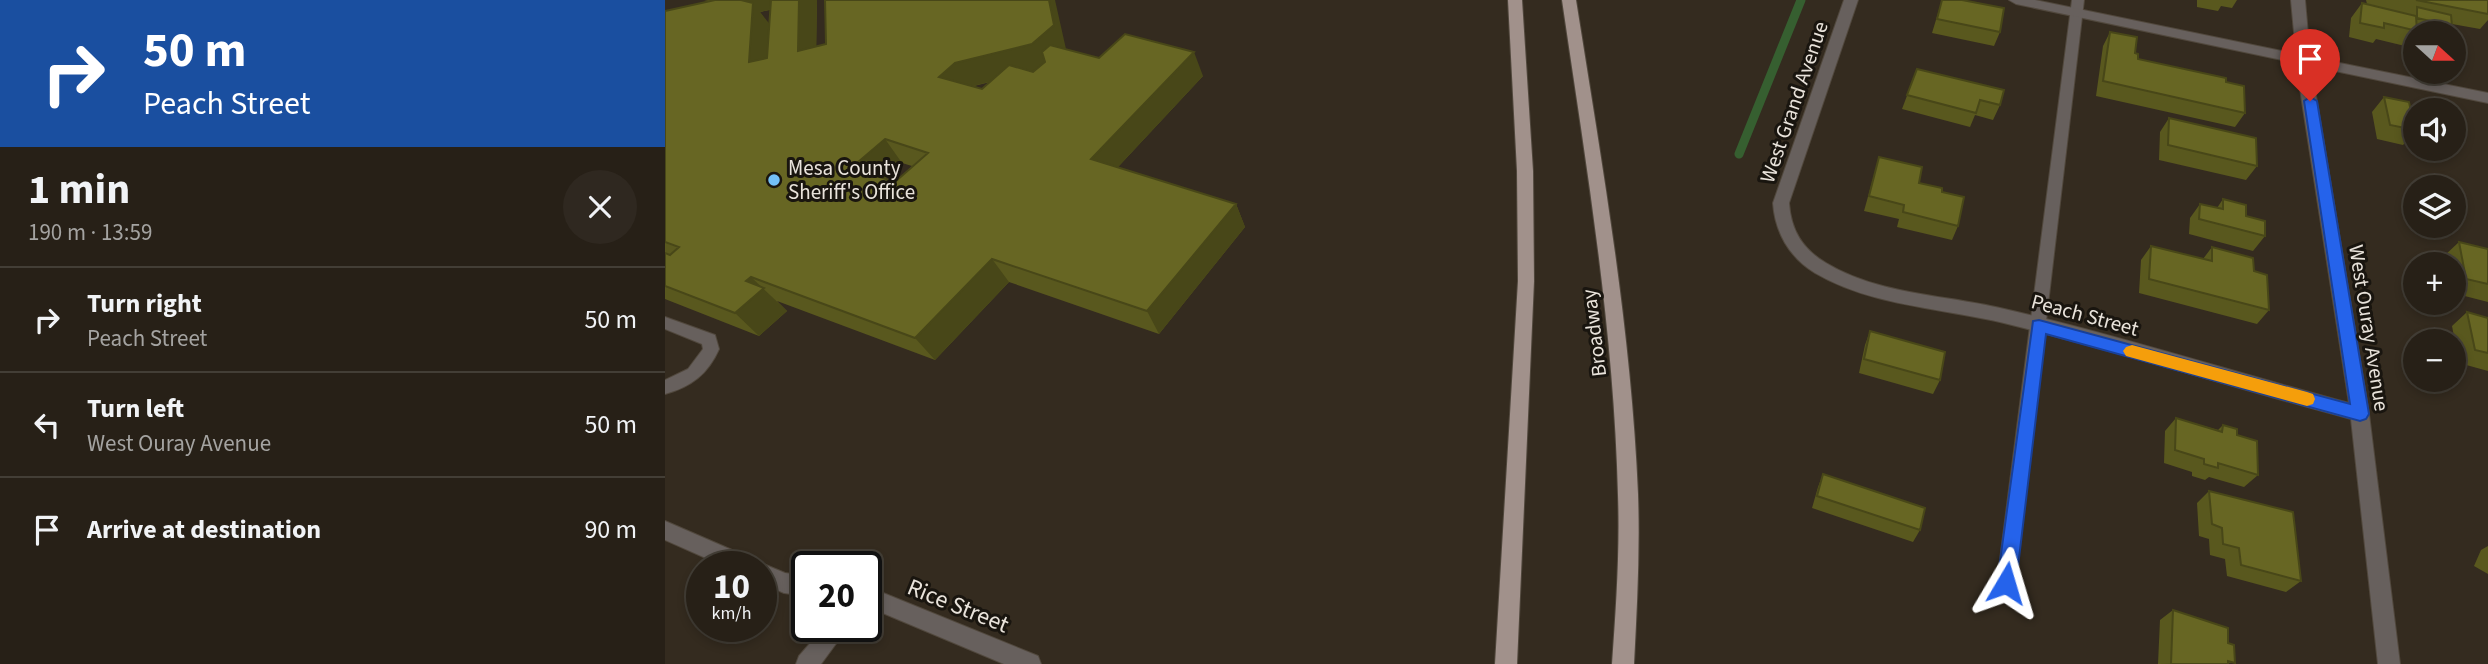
<!DOCTYPE html>
<html lang="en">
<head>
<meta charset="utf-8">
<style>
	body { margin:0; font-family:"Source Sans 3",sans-serif; background:#2f2820; color:#f1f3f6; height:100vh; display:flex; flex-direction:column; font-size:26px; white-space:nowrap }
	* { box-sizing:border-box; margin:0 }
	p { font-size:23px; color:#a4a3a1 }
	.icon { flex:none; width:38px; height:38px; fill:none; stroke:currentColor; stroke-width:2; stroke-linecap:round; stroke-linejoin:round }
	.map { position:relative; flex:1; overflow:hidden }
	.side { display:flex; flex-direction:column; background:#272017; width:665px }
	.side>* { flex:none }
	.hud { background:#1a4fa0; color:#fff; overflow:hidden }
	.needle { width:46px; rotate:111deg }
	.fabs { position:absolute; left:1738px; top:21px; display:grid; gap:14px }
	.fabs a { display:grid; place-items:center; width:63px; height:63px; border-radius:50%; background:#272017; box-shadow:0 4px 10px #0003,0 0 0 2px #433e36; font-size:35px }
	.speed { position:absolute; left:21px; top:551px; display:flex; gap:14px; font-size:35px; font-weight:700; text-align:center }
	.speed>* { display:grid; place-content:center; width:91px; height:91px; border-radius:50%; background:#272017; box-shadow:0 4px 10px #0003,0 0 0 2px #433e36; line-height:1 }
	.speed small { font-size:18px; font-weight:400 }
	.speed .limit { border:4px solid #111; border-radius:10px; background:#fff; color:#111 }
	.pin { position:absolute; display:grid; place-items:center; width:60px; height:60px; color:#fff; margin:-72px -30px; border-radius:50% 50% 50% 0; rotate:-45deg; box-shadow:0 0 7px #0007 }
	.pin .icon { rotate:45deg }
	.me { position:absolute; width:77px; margin:-38px; rotate:7deg; stroke-linejoin:round; filter:drop-shadow(0 0 5px #0008) }
	.turn { display:flex; align-items:center; gap:24px; height:147px; padding:0 28px; font-size:32px }
	.turn .icon { width:91px; height:91px; stroke-width:2.5 }
	.turn b { display:block; font-size:49px; line-height:60px }
	.round { display:grid; place-items:center; flex:none; width:74px; height:74px; border-radius:37px; background:#2f2820 }
	.headline { display:flex; align-items:center; justify-content:space-between; height:119px; padding:0 28px }
	h1 { font-size:42px; font-weight:700; line-height:52px }
	ul { padding:0; list-style:none }
	li { display:flex; align-items:center; gap:21px; height:105px; padding:0 28px; border-top:2px solid #433e36 }
	li div { flex:1 }
	li b { display:block; font-size:26px }
	li em { font-style:normal }
	main { display:flex; flex:1; min-height:0 }
	.map>svg:first-child { display:block }
	.lines { fill:none; stroke-linecap:round; stroke-linejoin:round }
	.stream { stroke:#365f30; stroke-width:9 }
	.service-casing { stroke:#51483d; stroke-width:2 }
	.minor-casing { stroke:#51483d; stroke-width:2 }
	.primary-casing { stroke:#51483d; stroke-width:2 }
	.service { fill:#67605d; fill-rule:evenodd }
	.minor { fill:#67605d; fill-rule:evenodd }
	.primary { fill:#a1918b; fill-rule:evenodd }
	.wall { fill:#59581e; fill-rule:evenodd }
	.shaded-wall { fill:#484718 }
	.building { fill:#676623; stroke:#484718; stroke-width:2; fill-rule:evenodd }
	.route { fill:#2563eb; stroke:#184099; stroke-width:2 }
	.slow { fill:#f59e0b }
	.poi-dot { fill:#73c0f6; stroke:#19150f; stroke-width:2.5 }
	.labels { text-anchor:middle; dominant-baseline:central; stroke-width:6; stroke-linejoin:round; paint-order:stroke }
	.street-label { font-size:21px; fill:#e9e3db; stroke:#19150f }
	.poi-label { font-size:21px; fill:#e9e3db; stroke:#19150f; text-anchor:start }
	.near-street-label { font-size:24px; fill:#e9e3db; stroke:#19150f }
</style>
</head>
<body>
<main>
<section class="side">
<div class="hud">
<div class="turn"><svg class="icon" aria-label="right" viewBox="0 0 24 24"><path d="M7 20v-9h11M14 6l5 5-5 5"/></svg><div><b>50 m</b>Peach Street</div></div>
</div>
<div class="headline"><div><h1>1 min</h1><p>190 m · 13:59</p></div><a class="round"><svg class="icon" aria-label="close" viewBox="0 0 24 24"><path d="M6 6l12 12M18 6L6 18"/></svg></a></div>
<ul>
<li><svg class="icon" aria-label="right" viewBox="0 0 24 24"><path d="M7 20v-9h11M14 6l5 5-5 5"/></svg><div><b>Turn right</b><p>Peach Street</p></div><em>50 m</em></li>
<li><svg class="icon" aria-label="left" viewBox="0 0 24 24"><path d="M17 20v-9H6M10 6l-5 5 5 5"/></svg><div><b>Turn left</b><p>West Ouray Avenue</p></div><em>50 m</em></li>
<li><svg class="icon" aria-label="arrive" viewBox="0 0 24 24"><path d="M6 21V4h12l-3 4 3 4H6"/></svg><div><b>Arrive at destination</b></div><em>90 m</em></li>
</ul>
</section>
<div class="map">
<svg width="1823" height="664" viewBox="0 0 1823 664">
	<rect width="100%" height="100%" fill="#342b1f"/>
	<g class="lines">
		<!-- stream -->
		<path class="stream" d="M1074,154L1136,0"/>
		<defs>
			<path id="service" d="M1407,0H1419L1350,583L1348,589L1341,592L1334,589L1332,583Z
				M0,317L50,335L54,349C43,374 26,387 0,394V380L23,369L38,349L37,344L0,329Z"/>
			<path id="minor" d="M1179,0H1193L1124,203C1126,230 1137,249 1161,263C1212,294 1278,295 1335,308C1453,335 1568,372 1684,403L1631,63L1351,4L1344,0H1370L1631,54L1626,0H1640L1645,57L1823,93V103L1646,66L1704,414L1735,664H1713L1686,419C1570,388 1456,352 1339,323C1277,308 1206,306 1150,273C1124,257 1110,232 1108,203Z
				M0,521L90,560L92,565L96,563L120,573L142,576V596L119,593L96,583V567H61L0,540Z
				M201,586L373,656L376,664H339L201,606Z
				M160,626H184L156,664H131L134,656Z"/>
			<path id="primary" d="M843,0H857L868,171L869,281L852,664H830L853,281L852,171Z
				M897,0H911C937,164 966,328 973,494C975,551 972,607 969,664H947C951,608 955,551 953,495C949,328 921,164 897,0Z"/>
		</defs>
		<!-- service casing -->
		<use href="#service" class="service-casing"/>
		<!-- minor casing -->
		<use href="#minor" class="minor-casing"/>
		<!-- primary casing -->
		<use href="#primary" class="primary-casing"/>
		<!-- service -->
		<use href="#service" class="service"/>
		<!-- minor -->
		<use href="#minor" class="minor"/>
		<!-- primary -->
		<use href="#primary" class="primary"/>
	</g>
	<!-- wall -->
	<path class="wall" d="M39,0H152L151,47L401,49L434,58L538,76L453,167L571,204L580,227L494,334L344,282L270,360L112,301L122,311L94,336L0,299V11L44,1ZM105,10L104,25L95,12ZM325,82L317,89L309,86ZM237,163L247,166L230,182L220,179Z
		M1277,0L1335,32L1329,46L1267,33Z
		M1532,0H1572L1567,8L1556,6L1553,11L1532,7Z
		M1701,0H1823V20L1815,29L1787,24V26L1781,33H1750V35H1748L1740,46L1711,39L1708,43L1684,37L1686,18L1697,3L1702,4Z
		M1445,32L1470,53L1473,59L1561,82L1580,113L1570,127L1431,96L1438,46Z
		M1252,69L1335,105L1328,120L1310,115L1305,127L1237,109Z
		M1719,97L1750,130L1738,145L1712,139L1707,112Z
		M1504,118L1592,166L1581,180L1494,160L1495,132Z
		M1214,157L1254,183L1277,192L1293,226L1287,240L1232,227L1234,219L1199,211Z
		M1558,199L1581,216L1600,236L1588,251L1524,234L1525,218L1535,204L1552,208Z
		M1794,242L1823,249V302L1788,293V264H1781L1779,256Z
		M1486,246L1538,259L1547,247L1589,271L1604,310L1592,324L1474,293L1476,260Z
		M1802,312L1823,318V371L1794,363L1787,326Z
		M1205,331L1275,380L1268,394L1194,373L1200,345Z
		M1511,418L1553,430L1558,425L1572,435L1593,475L1579,487L1544,477L1540,480L1527,476V472L1499,463L1500,431Z
		M1158,474L1255,530L1248,542L1147,508L1153,487Z
		M1544,491L1636,581L1621,592L1562,576L1560,559L1545,555L1544,539L1534,536L1532,503Z
		M1823,546V574L1809,566L1816,550Z
		M1508,610L1563,643L1570,663L1493,664L1495,620Z"/>
	<!-- shaded-wall -->
	<path class="shaded-wall" d="M77,0H120L124,5L95,12L107,27L103,87L84,62Z
		M134,0H152L151,75L133,51Z
		M384,0H390L401,49L380,68L304,87L274,77L290,63Z
		M529,52L538,76L438,183L426,159Z
		M220,139L237,163L205,191L186,168Z
		M571,204L580,227L494,334L482,311Z
		M327,259L344,282L270,360L250,338Z
		M86,277L122,311L94,336L70,313L81,281Z"/>
	<!-- building -->
	<path class="building" d="M50,0H76L88,3L84,62L102,58L106,0H134L133,51L161,44L160,0H384L389,25L367,44L290,63L274,77L317,89L344,65L368,72L380,62L377,52L385,45L434,58L460,34L529,52L426,159L571,204L482,311L327,259L250,338L86,277L81,281L99,288L70,313L0,286V253L5,255L14,247L0,242V11ZM220,139L263,153L230,182L186,168Z
		M1277,0H1297L1339,8L1335,32L1272,19Z
		M1751,0H1823V14Z
		M1697,3L1751,16L1752,31L1719,23V28L1695,23Z
		M1752,7L1786,15L1787,26L1752,18Z
		M1445,32L1472,37L1470,53L1473,54V59L1561,78V82L1579,86L1580,113L1438,81Z
		M1252,69L1339,90L1335,105L1315,100L1311,113L1242,95Z
		M1719,97L1744,102L1750,130L1725,125Z
		M1504,118L1591,138L1592,166L1503,145Z
		M1214,157L1257,167L1254,183L1277,188V192L1299,197L1293,226L1238,212L1239,205L1204,196Z
		M1558,199L1581,205V216L1600,221V236L1534,219L1535,204L1558,209Z
		M1794,242L1823,249V284L1801,279Z
		M1486,246L1547,261V247L1588,258L1589,271L1602,275L1604,310L1484,279Z
		M1802,312L1823,318V353L1810,350Z
		M1205,331L1280,352L1275,380L1199,359Z
		M1511,418L1557,432L1558,425L1572,429V435L1592,441L1593,475L1553,463V468L1539,464V459L1510,450Z
		M1158,474L1260,508L1255,530L1152,496Z
		M1544,491L1628,512L1636,581L1576,565L1574,548L1558,544L1557,528L1547,524Z
		M1508,610L1563,628V643L1569,645L1570,663L1563,661V664H1506Z"/>
	<!-- route -->
	<path class="route" d="M1645,97L1652,101L1704,414L1701,419L1695,421L1381,334L1351,583L1348,589L1341,592L1335,589L1332,583L1368,321L1374,320L1685,404L1639,101Z"/>
	<!-- slow -->
	<path class="slow" d="M1467,345L1642,392L1648,394L1650,399L1648,404L1642,406L1461,356L1458,351L1461,347Z"/>
	<!-- markers -->
	<circle class="poi-dot" cx="109" cy="180" r="7"/>
	<g class="labels">
		<!-- street labels -->
		<g class="street-label">
			<text transform="translate(1129 102) rotate(-71)">West Grand Avenue</text>
			<text transform="translate(1420 315) rotate(15)">Peach Street</text>
			<text transform="translate(1704 328) rotate(81)">West Ouray Avenue</text>
			<text transform="translate(929 333) rotate(-97)">Broadway</text>
		</g>
		<!-- poi labels -->
		<g class="poi-label">
			<text x="123" y="168">Mesa County<tspan x="123" dy="24">Sheriff's Office</tspan></text>
		</g>
		<!-- near-street labels -->
		<g class="near-street-label">
			<text transform="translate(293 606) rotate(22)">Rice Street</text>
		</g>
	</g>
</svg>
<div class="fabs">
<a><svg class="needle" viewBox="-14 -14 28 28"><path d="M0-13l5 13h-10z" fill="#e53935"/><path d="M0 13l5-13h-10z" fill="#a4a3a1"/></svg></a>
<a><svg class="icon" aria-label="sound" viewBox="0 0 24 24"><path d="M4 9h4l5-4v14l-5-4H4zM17 9q2 3 0 6"/></svg></a>
<a><svg class="icon" aria-label="layers" viewBox="0 0 24 24"><path d="M12 4l9 5-9 5-9-5zM3 14l9 5 9-5"/></svg></a>
<a>+</a>
<a>−</a>
</div>
<div class="speed"><div>10<small>km/h</small></div><div class="limit">20</div></div>
<div class="pin" style="left:1645px;top:101px;background:#d93025"><svg class="icon" aria-label="arrive" viewBox="0 0 24 24"><path d="M6 21V4h12l-3 4 3 4H6"/></svg></div>
<svg class="me" style="left:1341px;top:583px" viewBox="-20 -20 40 40"><path d="M0-17L14 15 0 8-14 15z" fill="#2563eb" stroke="#fff" stroke-width="4"/></svg>
</div>
</main>
</body>
</html>
